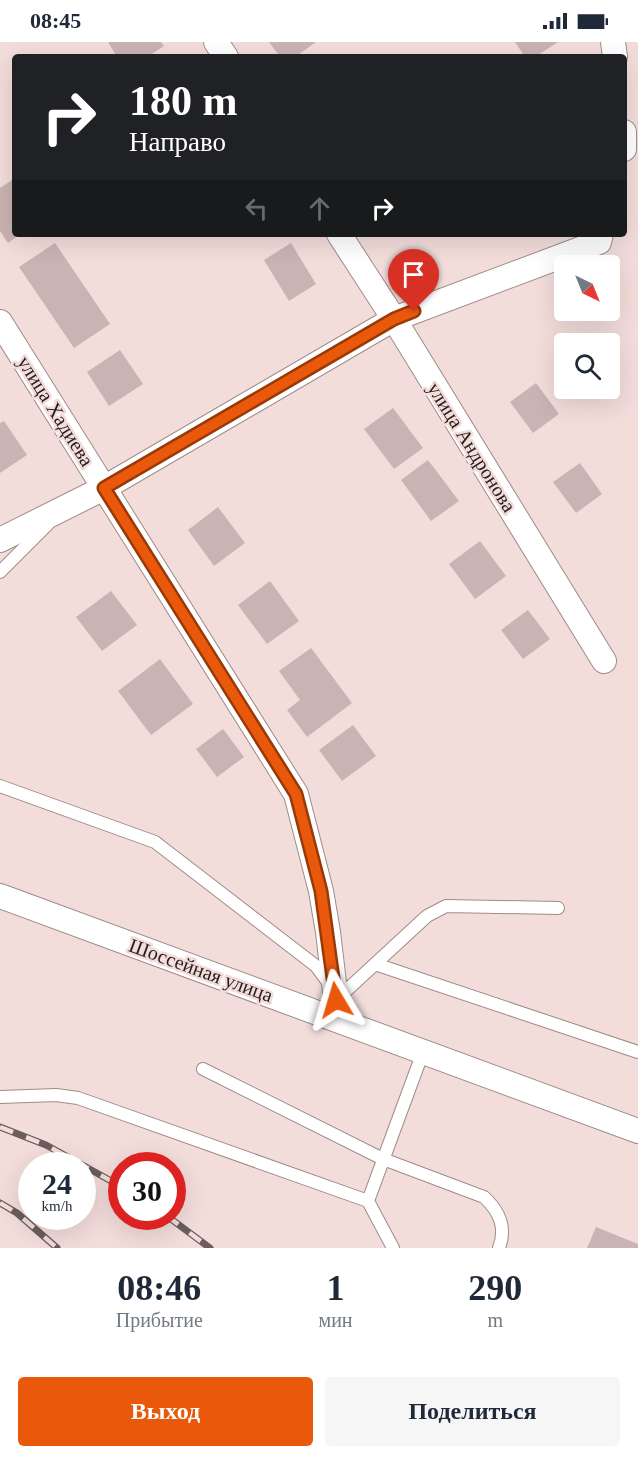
<!DOCTYPE html>
<html lang="ru">
<head>
<meta charset="utf-8">
<style>
	body { margin:0; font-family:"Times New Roman",serif; background:#f6f6f7; color:#1f2937; height:100vh; display:flex; flex-direction:column; font-size:22px; white-space:nowrap }
	* { box-sizing:border-box; margin:0 }
	p { font-size:20px; color:#747a83 }
	.icon { flex:none; width:33px; height:33px; fill:none; stroke:currentColor; stroke-width:2; stroke-linecap:round; stroke-linejoin:round }
	.map { position:relative; height:1206px; overflow:hidden }
	.sheet { display:flex; flex-direction:column; background:#fff; flex:1 }
	.sheet>* { flex:none }
	.guide { position:absolute; left:12px; top:12px; width:615px; height:183px; border-radius:6px; box-shadow:0 6px 24px #0002; background:#202124; color:#fff; overflow:hidden }
	.needle { width:39px; rotate:137deg }
	.controls { position:absolute; left:554px; top:213px; display:grid; gap:12px }
	.controls a { display:grid; place-items:center; width:66px; height:66px; border-radius:6px; background:#fff; box-shadow:0 6px 24px #0002; font-size:30px }
	.speed { position:absolute; left:18px; top:1110px; display:flex; gap:12px; font-size:30px; font-weight:700; text-align:center }
	.speed>* { display:grid; place-content:center; width:78px; height:78px; border-radius:50%; background:#fff; box-shadow:0 6px 24px #0002; line-height:1 }
	.speed small { font-size:15px; font-weight:400 }
	.speed .limit { border:9px solid #d22; background:#fff; color:#111 }
	.pin { position:absolute; display:grid; place-items:center; width:51px; height:51px; color:#fff; margin:-62px -26px; border-radius:50% 50% 50% 0; rotate:-45deg; box-shadow:0 0 6px #0007 }
	.pin .icon { rotate:45deg }
	.me { position:absolute; width:66px; margin:-33px; rotate:353deg; stroke-linejoin:round; filter:drop-shadow(0 0 4px #0008) }
	.turn { display:flex; align-items:center; gap:21px; height:126px; padding:0 18px; font-size:27px }
	.turn .icon { width:78px; height:78px; stroke-width:2.5 }
	.turn b { display:block; font-size:42px; line-height:51px }
	.lanes { display:flex; align-items:center; height:57px; padding:0 18px; background:#0003; justify-content:center; gap:30px; direction:ltr }
	.lanes .off { opacity:.35 }
	.eta { display:flex; justify-content:space-evenly; align-items:center; height:102px; text-align:center }
	.eta b { font-size:36px; font-weight:800; line-height:42px }
	.cta { display:flex; gap:12px; margin-top:auto; padding:12px 18px }
	.cta a { flex:1; height:69px; border-radius:6px; background:#ea580c; color:#fff; font-size:24px; font-weight:800; line-height:69px; text-align:center }
	.cta a+a { background:#f6f6f7; color:#1f2937 }
	.status { display:flex; justify-content:space-between; align-items:center; height:42px; padding:0 30px; background:#fff; direction:ltr }
	.status svg { height:16px; fill:currentColor }
	.map>svg:first-child { display:block }
	.building { fill:#cab4b3 }
	.lines { fill:none; stroke-linecap:round; stroke-linejoin:round }
	.service-casing { stroke:#a08b8a; stroke-width:14 }
	.minor-casing { stroke:#a08b8a; stroke-width:26 }
	.service { stroke:#fff; stroke-width:12 }
	.minor { stroke:#fff; stroke-width:24 }
	.rail-casing { stroke:#6b5e5d; stroke-width:7 }
	.rail { stroke:#f3dddb; stroke-width:4.5; stroke-dasharray:14; stroke-linecap:butt }
	.route-casing { stroke:#983908; stroke-width:15 }
	.route { stroke:#ea580c; stroke-width:10 }
	.labels { text-anchor:middle; dominant-baseline:central; stroke-width:5; stroke-linejoin:round; paint-order:stroke }
	.street-label { font-size:20px; fill:#251d1d; stroke:#f3dddb }
</style>
</head>
<body>
<div class="status"><b>08:45</b><svg viewBox="0 0 49 12"><path d="M0 12V9h3v3zM5 12V6h3v6zM10 12V3h3v9zM15 12V0h3v12zM26 1h20v11H26zM47 4h2v5h-2z"/></svg></div>
<div class="map">
<svg width="638" height="1206" viewBox="0 0 638 1206">
	<rect width="100%" height="100%" fill="#f3dddb"/>
	<!-- building -->
	<path class="building" d="M108,0H161L164,4L147,15H117Z
		M269,0H316L295,15H280Z
		M515,0H558L535,15H525Z
		M15,136V192H21L8,201L0,189V146Z
		M55,201L110,282L74,306L19,225Z
		M291,201L316,242L289,259L264,218Z
		M120,308L143,342L109,364L87,330Z
		M536,341L559,372L533,391L510,360Z
		M393,366L423,406L394,427L364,387Z
		M4,379L27,413L0,431V381Z
		M428,418L459,459L431,479L401,438Z
		M580,421L602,452L576,471L553,440Z
		M218,465L245,501L214,524L188,488Z
		M480,499L506,534L475,557L449,522Z
		M270,539L299,579L267,602L238,563Z
		M111,549L137,583L102,609L76,575Z
		M528,568L550,597L523,617L501,588Z
		M311,606L352,661L307,695L287,668L300,658L279,629Z
		M160,617L193,662L151,693L118,649Z
		M353,683L376,714L342,739L319,708Z
		M223,687L244,715L217,735L196,707Z
		M596,1185L638,1202V1206H587Z"/>
	<g class="lines">
		<defs>
			<path id="service" d="M0,530L48,482
				M0,744L155,800L316,924L330,943L336,958L427,874L446,864L558,866
				M375,922L638,1010
				M203,1027L383,1117L484,1155C499,1169 507,1185 499,1206
				M0,1055L56,1053L78,1056L368,1159
				M393,1206L368,1159L423,1010"/>
			<path id="minor" d="M216,0L226,15
				M613,0L615,15
				M624,90V107
				M339,192L394,277L604,619
				M0,280L296,752L321,849L328,890L336,958L330,975
				M0,498L104,446L394,277L599,200L601,192
				M0,854L638,1089"/>
		</defs>
		<!-- service casing -->
		<use href="#service" class="service-casing"/>
		<!-- minor casing -->
		<use href="#minor" class="minor-casing"/>
		<!-- service -->
		<use href="#service" class="service"/>
		<!-- minor -->
		<use href="#minor" class="minor"/>
		<defs>
			<path id="rail" d="M0,1085L46,1103L122,1145
				M0,1161L17,1171L57,1206
				M167,1174L210,1206"/>
		</defs>
		<!-- rail casing -->
		<use href="#rail" class="rail-casing"/>
		<!-- rail -->
		<use href="#rail" class="rail"/>
	</g>
	<g class="lines">
		<defs>
			<path id="route" d="M336,958L321,849L296,752L104,446L394,277L414,269"/>
		</defs>
		<!-- route casing -->
		<use href="#route" class="route-casing"/>
		<!-- route -->
		<use href="#route" class="route"/>
	</g>
	<g class="labels">
		<!-- street labels -->
		<g class="street-label">
			<text transform="translate(56 369) rotate(58)">улица Хадиева</text>
			<text transform="translate(472 405) rotate(58)">улица Андронова</text>
			<text transform="translate(201 928) rotate(20)">Шоссейная улица</text>
		</g>
	</g>
</svg>
<div class="controls">
<a><svg class="needle" viewBox="-14 -14 28 28"><path d="M0-13l5 13h-10z" fill="#e53935"/><path d="M0 13l5-13h-10z" fill="#747a83"/></svg></a>
<a><svg class="icon" aria-label="search" viewBox="0 0 24 24"><circle cx="10" cy="10" r="6"/><path d="M15 15l6 6"/></svg></a>
</div>
<div class="speed"><div>24<small>km/h</small></div><div class="limit">30</div></div>
<div class="pin" style="left:414px;top:269px;background:#d93025"><svg class="icon" aria-label="arrive" viewBox="0 0 24 24"><path d="M6 21V4h12l-3 4 3 4H6"/></svg></div>
<svg class="me" style="left:336px;top:958px" viewBox="-20 -20 40 40"><path d="M0-17L14 15 0 8-14 15z" fill="#ea580c" stroke="#fff" stroke-width="4"/></svg>
<div class="guide">
<div class="turn"><svg class="icon" aria-label="right" viewBox="0 0 24 24"><path d="M7 20v-9h11M14 6l5 5-5 5"/></svg><div><b>180 m</b>Направо</div></div>
<div class="lanes"><svg class="icon off" aria-label="left" viewBox="0 0 24 24"><path d="M17 20v-9H6M10 6l-5 5 5 5"/></svg><svg class="icon off" aria-label="ahead" viewBox="0 0 24 24"><path d="M12 20V5M6 11l6-6 6 6"/></svg><svg class="icon" aria-label="right" viewBox="0 0 24 24"><path d="M7 20v-9h11M14 6l5 5-5 5"/></svg></div>
</div>
</div>
<section class="sheet">
<div class="eta">
<div><b>08:46</b><p>Прибытие</p></div>
<div><b>1</b><p>мин</p></div>
<div><b>290</b><p>m</p></div>
</div>
<div class="cta"><a>Выход</a><a>Поделиться</a></div>
</section>
</body>
</html>
